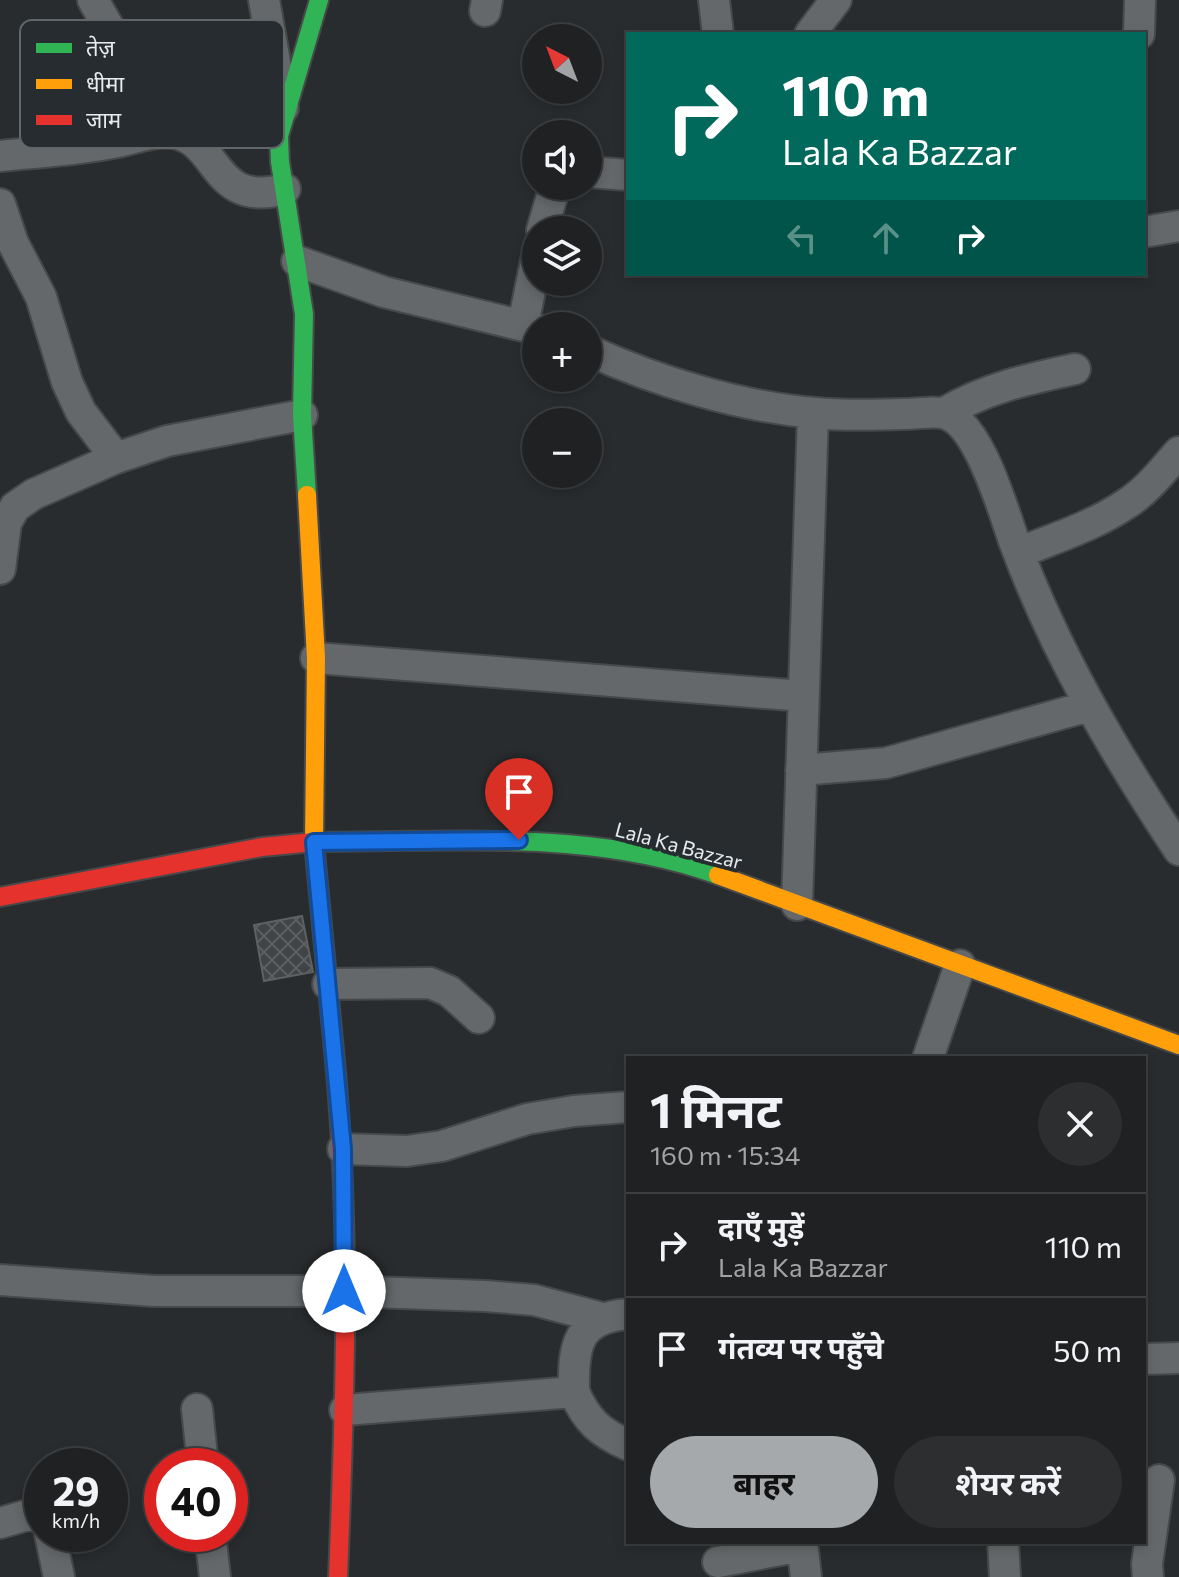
<!DOCTYPE html>
<html lang="hi">
<head>
<meta charset="utf-8">
<style>
	body { margin:0; font-family:Commissioner,"Noto Sans Devanagari",sans-serif; background:#2c2e2f; color:#f1f3f6; height:100vh; display:flex; flex-direction:column; font-size:30px; white-space:nowrap }
	* { box-sizing:border-box; margin:0 }
	p { font-size:26px; color:#a1a3a5 }
	.icon { flex:none; width:44px; height:44px; fill:none; stroke:currentColor; stroke-width:2; stroke-linecap:round; stroke-linejoin:round }
	.map { position:relative; flex:1; overflow:hidden }
	.details { position:absolute; left:626px; top:1056px; width:520px; height:488px; display:flex; flex-direction:column; background:#1f2122; border-radius:0px; box-shadow:0 4px 12px #0003,0 0 0 2px #3c3e40 }
	.details>* { flex:none }
	.guide { position:absolute; left:626px; top:32px; width:520px; height:244px; border-radius:0px; box-shadow:0 4px 12px #0003,0 0 0 2px #3c3e40; background:#00695c; color:#fff; overflow:hidden }
	.needle { width:52px; rotate:318deg }
	.controls { position:absolute; left:522px; top:24px; display:grid; gap:16px }
	.controls a { display:grid; place-items:center; width:80px; height:80px; border-radius:50%; background:#1f2122; box-shadow:0 4px 12px #0003,0 0 0 2px #3c3e40; font-size:40px }
	.speed { position:absolute; left:24px; top:1448px; display:flex; gap:16px; font-size:40px; font-weight:700; text-align:center }
	.speed>* { display:grid; place-content:center; width:104px; height:104px; border-radius:50%; background:#1f2122; box-shadow:0 4px 12px #0003,0 0 0 2px #3c3e40; line-height:1 }
	.speed small { font-size:20px; font-weight:400 }
	.speed .limit { border:12px solid #d22; background:#fff; color:#111 }
	.pin { position:absolute; display:grid; place-items:center; width:68px; height:68px; color:#fff; margin:-82px -34px; border-radius:50% 50% 50% 0; rotate:-45deg; box-shadow:0 0 8px #0007 }
	.pin .icon { rotate:45deg }
	.me { position:absolute; width:88px; margin:-44px; rotate:0deg; stroke-linejoin:round; filter:drop-shadow(0 0 6px #0008) }
	.turn { display:flex; align-items:center; gap:28px; height:168px; padding:0 24px; font-size:36px }
	.turn .icon { width:104px; height:104px; stroke-width:2.5 }
	.turn b { display:block; font-size:56px; line-height:68px }
	.lanes { display:flex; align-items:center; height:76px; padding:0 24px; background:#0003; justify-content:center; gap:40px; direction:ltr }
	.lanes .off { opacity:.35 }
	.round { display:grid; place-items:center; flex:none; width:84px; height:84px; border-radius:42px; background:#2c2e2f }
	.headline { display:flex; align-items:center; justify-content:space-between; height:136px; padding:0 24px }
	h1 { font-size:48px; font-weight:700; line-height:60px }
	.cta { display:flex; gap:16px; margin-top:auto; padding:16px 24px }
	.cta a { flex:1; height:92px; border-radius:48px; background:#a6a9ab; color:#111; font-size:32px; font-weight:700; line-height:92px; text-align:center }
	.cta a+a { background:#2c2e2f; color:#f1f3f6 }
	ul { padding:0; list-style:none }
	li { display:flex; align-items:center; gap:24px; height:104px; padding:0 24px; border-top:2px solid #3c3e40 }
	li div { flex:1 }
	li b { display:block; font-size:30px }
	li em { font-style:normal }
	.map>svg:first-child { display:block }
	.building { fill:url(#building-cross-hatch); stroke:#5e6062; stroke-width:2 }
	.lines { fill:none; stroke-linecap:round; stroke-linejoin:round }
	.street-casing { stroke:#464849; stroke-width:34 }
	.fast-casing { stroke:#464849; stroke-width:22 }
	.slow-casing { stroke:#464849; stroke-width:22 }
	.jam-casing { stroke:#464849; stroke-width:22 }
	.street { stroke:#65686a; stroke-width:30 }
	.fast { stroke:#30b455; stroke-width:18 }
	.slow { stroke:#ff9f0a; stroke-width:18 }
	.jam { stroke:#e5322d; stroke-width:18 }
	.route-casing { stroke:#114b97; stroke-width:20 }
	.route { stroke:#1a73e8; stroke-width:14 }
	.labels { text-anchor:middle; dominant-baseline:central; stroke-width:8; stroke-linejoin:round; paint-order:stroke }
	.street-label { font-size:20px; fill:#e9ecef; stroke:#272c30 }
	.key { fill:#272c30; stroke:#616669; stroke-width:2 }
	.key-label { font-size:22px; fill:#e9ecef }
</style>
</head>
<body>
<div class="map">
<svg width="1179" height="1577" viewBox="0 0 1179 1577">
	<defs>
		<pattern id="building-cross-hatch" width="8" height="8" patternUnits="userSpaceOnUse" patternTransform="scale(2)"><rect width="8" height="8" fill="#414446"/><path d="M0 0l8 8M0 8l8-8" fill="none" stroke="#5c5f61"/></pattern>
	</defs>
	<rect width="100%" height="100%" fill="#292c2e"/>
	<!-- building -->
	<path class="building" d="M302,916L313,972L264,981L254,925Z"/>
	<g class="lines">
		<defs>
			<path id="street" d="M93,0L169,132
				M264,0L283,108
				M714,0L718,34
				M485,11L487,0
				M810,34L836,0
				M1139,34L1140,0
				M0,156C39,152 79,150 117,142C134,139 154,130 172,133C220,139 211,209 285,189
				M588,172L628,175
				M0,204L13,243L41,297L67,382L81,412L116,458
				M542,230L555,186
				M1144,232L1179,226
				M297,261L384,292L536,329
				M523,325L536,261
				M588,350C655,381 741,407 815,413C845,416 875,415 905,414C917,414 931,411 942,413C978,419 1003,510 1014,541C1055,652 1114,752 1179,850
				M944,413C986,388 1028,379 1075,369
				M1019,553C1054,538 1094,526 1126,504C1147,491 1163,470 1179,452
				M0,569L6,523L15,507L34,494L116,458L167,441L302,415
				M316,658L803,696
				M801,770L886,763L1089,706
				M797,905L813,413
				M328,984L430,983L449,991L479,1018
				M928,1058L960,965
				M343,1149L407,1151L442,1146L527,1119L574,1111L628,1107
				M0,1280L154,1291H344L485,1296L534,1300L602,1318
				M1144,1359L1179,1358
				M574,1392C587,1421 599,1432 628,1445
				M197,1409L203,1466
				M345,1410L574,1392C573,1347 576,1318 628,1314
				M0,1523L31,1514L42,1519
				M50,1534L59,1577
				M210,1534L215,1577
				M802,1542L806,1577
				M1003,1542L1005,1577
				M718,1562L801,1546
				M1148,1577L1147,1564L1159,1480"/>
			<path id="fast" d="M307,495L302,415L304,314L280,162L279,136L319,0
				M395,841C504,840 614,837 718,875"/>
			<path id="slow" d="M307,495L316,658L314,842L335,1061
				M718,875L1179,1045"/>
			<path id="jam" d="M0,897L262,847L314,842L395,841
				M335,1061C351,1232 345,1405 338,1577"/>
		</defs>
		<!-- street casing -->
		<use href="#street" class="street-casing"/>
		<!-- fast casing -->
		<use href="#fast" class="fast-casing"/>
		<!-- slow casing -->
		<use href="#slow" class="slow-casing"/>
		<!-- jam casing -->
		<use href="#jam" class="jam-casing"/>
		<!-- street -->
		<use href="#street" class="street"/>
		<!-- fast -->
		<use href="#fast" class="fast"/>
		<!-- slow -->
		<use href="#slow" class="slow"/>
		<!-- jam -->
		<use href="#jam" class="jam"/>
	</g>
	<g class="lines">
		<defs>
			<path id="route" d="M344,1291L343,1149L314,842L519,840"/>
		</defs>
		<!-- route casing -->
		<use href="#route" class="route-casing"/>
		<!-- route -->
		<use href="#route" class="route"/>
	</g>
	<g class="labels">
		<!-- street labels -->
		<g class="street-label">
			<text transform="translate(679 845) rotate(15)">Lala Ka Bazzar</text>
		</g>
	</g>
	<!-- legend -->
	<rect x="20" y="20" width="264" height="128" rx="12" class="key"/>
	<rect x="36" y="43" width="36" height="10" fill="#30b455"/>
	<rect x="36" y="79" width="36" height="10" fill="#ff9f0a"/>
	<rect x="36" y="115" width="36" height="10" fill="#e5322d"/>
	<g class="key-label">
		<text x="86" y="56">तेज़</text>
		<text x="86" y="92">धीमा</text>
		<text x="86" y="128">जाम</text>
	</g>
</svg>
<div class="controls">
<a><svg class="needle" viewBox="-14 -14 28 28"><path d="M0-13l5 13h-10z" fill="#e53935"/><path d="M0 13l5-13h-10z" fill="#a1a3a5"/></svg></a>
<a><svg class="icon" aria-label="sound" viewBox="0 0 24 24"><path d="M4 9h4l5-4v14l-5-4H4zM17 9q2 3 0 6"/></svg></a>
<a><svg class="icon" aria-label="layers" viewBox="0 0 24 24"><path d="M12 4l9 5-9 5-9-5zM3 14l9 5 9-5"/></svg></a>
<a>+</a>
<a>−</a>
</div>
<div class="speed"><div>29<small>km/h</small></div><div class="limit">40</div></div>
<div class="pin" style="left:519px;top:840px;background:#d93025"><svg class="icon" aria-label="arrive" viewBox="0 0 24 24"><path d="M6 21V4h12l-3 4 3 4H6"/></svg></div>
<svg class="me" style="left:344px;top:1291px" viewBox="-20 -20 40 40"><circle r="19" fill="#fff"/><path d="M0-13L10 11 0 6-10 11z" fill="#1a73e8"/></svg>
<div class="guide">
<div class="turn"><svg class="icon" aria-label="right" viewBox="0 0 24 24"><path d="M7 20v-9h11M14 6l5 5-5 5"/></svg><div><b>110 m</b>Lala Ka Bazzar</div></div>
<div class="lanes"><svg class="icon off" aria-label="left" viewBox="0 0 24 24"><path d="M17 20v-9H6M10 6l-5 5 5 5"/></svg><svg class="icon off" aria-label="ahead" viewBox="0 0 24 24"><path d="M12 20V5M6 11l6-6 6 6"/></svg><svg class="icon" aria-label="right" viewBox="0 0 24 24"><path d="M7 20v-9h11M14 6l5 5-5 5"/></svg></div>
</div>
<section class="details">
<div class="headline"><div><h1>1 मिनट</h1><p>160 m · 15:34</p></div><a class="round"><svg class="icon" aria-label="close" viewBox="0 0 24 24"><path d="M6 6l12 12M18 6L6 18"/></svg></a></div>
<ul>
<li><svg class="icon" aria-label="right" viewBox="0 0 24 24"><path d="M7 20v-9h11M14 6l5 5-5 5"/></svg><div><b>दाएँ मुड़ें</b><p>Lala Ka Bazzar</p></div><em>110 m</em></li>
<li><svg class="icon" aria-label="arrive" viewBox="0 0 24 24"><path d="M6 21V4h12l-3 4 3 4H6"/></svg><div><b>गंतव्य पर पहुँचे</b></div><em>50 m</em></li>
</ul>
<div class="cta"><a>बाहर</a><a>शेयर करें</a></div>
</section>
</div>
</body>
</html>
